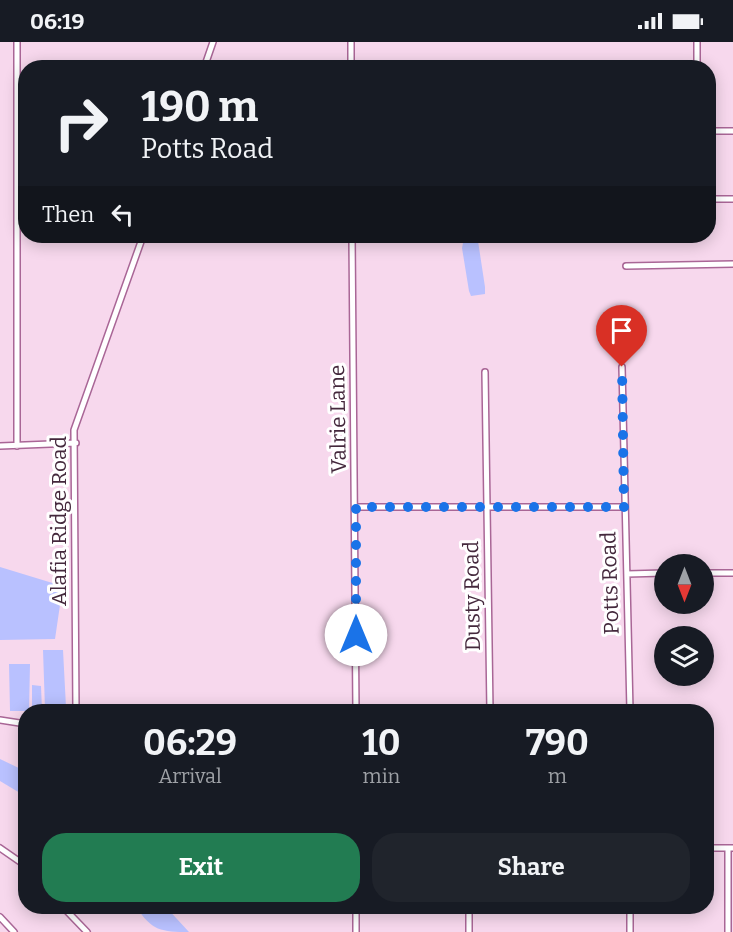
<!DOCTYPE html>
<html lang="en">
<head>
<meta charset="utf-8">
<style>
	body { margin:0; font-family:Bitter,serif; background:#20242c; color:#f1f3f6; height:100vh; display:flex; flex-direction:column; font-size:22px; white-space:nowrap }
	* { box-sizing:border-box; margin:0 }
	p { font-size:20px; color:#9ea1a6 }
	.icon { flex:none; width:33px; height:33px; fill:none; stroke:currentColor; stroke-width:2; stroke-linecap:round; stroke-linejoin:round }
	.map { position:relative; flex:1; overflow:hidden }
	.details { position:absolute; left:18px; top:662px; width:696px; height:210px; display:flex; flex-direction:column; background:#171b24; border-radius:24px; box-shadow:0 3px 15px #0003 }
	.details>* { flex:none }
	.hud { position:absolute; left:18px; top:18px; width:698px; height:183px; border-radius:24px; box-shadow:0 3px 15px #0003; background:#171b24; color:#f1f3f6; overflow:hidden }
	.needle { width:39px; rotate:180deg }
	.tools { position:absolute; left:654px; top:512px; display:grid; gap:12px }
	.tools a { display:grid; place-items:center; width:60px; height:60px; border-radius:50%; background:#171b24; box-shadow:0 3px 15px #0003; font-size:30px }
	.pin { position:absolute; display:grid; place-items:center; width:51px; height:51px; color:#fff; margin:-62px -26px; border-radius:50% 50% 50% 0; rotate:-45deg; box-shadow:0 0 6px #0007 }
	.pin .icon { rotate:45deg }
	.me { position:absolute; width:66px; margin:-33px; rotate:0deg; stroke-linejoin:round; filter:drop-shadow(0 0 4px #0008) }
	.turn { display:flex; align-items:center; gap:21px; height:126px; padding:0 24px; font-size:27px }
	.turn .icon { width:78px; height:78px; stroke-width:2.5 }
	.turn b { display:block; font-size:42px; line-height:51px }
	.then { display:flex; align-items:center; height:57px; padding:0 24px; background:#0003; gap:12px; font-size:22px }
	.eta { display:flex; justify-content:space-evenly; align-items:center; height:102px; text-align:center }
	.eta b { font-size:36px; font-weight:700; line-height:42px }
	.cta { display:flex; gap:12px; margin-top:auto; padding:12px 24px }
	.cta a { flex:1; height:69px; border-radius:24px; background:#227c52; color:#fff; font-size:24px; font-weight:700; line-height:69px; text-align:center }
	.cta a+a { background:#20242c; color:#f1f3f6 }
	.status { display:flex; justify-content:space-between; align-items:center; height:42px; padding:0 30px; background:#171b24; direction:ltr }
	.status svg { height:16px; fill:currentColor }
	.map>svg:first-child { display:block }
	.water { fill:#b9c1ff }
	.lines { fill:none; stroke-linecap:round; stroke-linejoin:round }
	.street-casing { stroke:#a96696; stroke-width:8 }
	.street { stroke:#fff; stroke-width:5 }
	.route { stroke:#1a73e8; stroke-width:10; stroke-dasharray:0 18 }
	.labels { text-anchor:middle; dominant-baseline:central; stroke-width:6; stroke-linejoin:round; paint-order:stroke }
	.street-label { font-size:21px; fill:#44283c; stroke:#fff }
</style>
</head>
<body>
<div class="status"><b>06:19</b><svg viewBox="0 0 49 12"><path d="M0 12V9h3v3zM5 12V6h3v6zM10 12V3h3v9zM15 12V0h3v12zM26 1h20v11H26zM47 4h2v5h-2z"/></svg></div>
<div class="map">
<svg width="733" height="890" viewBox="0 0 733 890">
	<rect width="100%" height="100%" fill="#f7d8ed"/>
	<!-- water -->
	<path class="water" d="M467,199H478L485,245V252L471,254L469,249L462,206L463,201Z
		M0,525L59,543L60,563L55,597L0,598Z
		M43,608H63L66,665L45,667Z
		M9,622H30L29,669H10Z
		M32,643L41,644L42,669H32Z
		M0,717L25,729V754L0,739Z
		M136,864H165L189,890C162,890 151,889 136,864Z"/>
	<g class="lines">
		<defs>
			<path id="street" d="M697,0V26
				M204,26L213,0
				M351,26V0
				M708,89H733
				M708,157H733
				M352,194L356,669
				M626,224L733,222
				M622,325L630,669
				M485,330L490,669
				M0,404L76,401
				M17,404V0
				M356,465H624
				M704,531H733
				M627,532L664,531
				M76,669L74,388L143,194
				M0,678L26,682
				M0,806L26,824
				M706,806H733
				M728,806V890
				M62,864L87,890
				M469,864V890
				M630,864V890
				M0,875L14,890
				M356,890V864"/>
		</defs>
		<!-- street casing -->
		<use href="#street" class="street-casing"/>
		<!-- street -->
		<use href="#street" class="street"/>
	</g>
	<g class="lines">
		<!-- route -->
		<path class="route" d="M356,593V465H624L622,325"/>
	</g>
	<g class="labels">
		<!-- street labels -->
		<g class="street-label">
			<text transform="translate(338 377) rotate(-91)">Valrie Lane</text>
			<text transform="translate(59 479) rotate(-90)">Alafia Ridge Road</text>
			<text transform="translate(610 541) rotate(-92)">Potts Road</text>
			<text transform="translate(472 554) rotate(-91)">Dusty Road</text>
		</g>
	</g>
</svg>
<div class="tools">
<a><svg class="needle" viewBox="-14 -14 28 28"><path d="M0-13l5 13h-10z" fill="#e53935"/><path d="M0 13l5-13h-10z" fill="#9ea1a6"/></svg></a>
<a><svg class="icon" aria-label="layers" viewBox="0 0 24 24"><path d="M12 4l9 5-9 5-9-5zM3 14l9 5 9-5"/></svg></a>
</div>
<div class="pin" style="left:622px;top:325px;background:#d93025"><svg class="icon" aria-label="arrive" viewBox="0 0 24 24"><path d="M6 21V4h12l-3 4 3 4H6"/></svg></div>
<svg class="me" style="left:356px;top:593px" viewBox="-20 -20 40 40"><circle r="19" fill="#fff"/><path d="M0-13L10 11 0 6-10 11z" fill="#1a73e8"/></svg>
<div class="hud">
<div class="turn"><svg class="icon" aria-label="right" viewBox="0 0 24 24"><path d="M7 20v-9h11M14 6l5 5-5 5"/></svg><div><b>190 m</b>Potts Road</div></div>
<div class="then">Then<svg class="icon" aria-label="left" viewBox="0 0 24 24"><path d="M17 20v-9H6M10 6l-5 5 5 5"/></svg></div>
</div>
<section class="details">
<div class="eta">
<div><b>06:29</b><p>Arrival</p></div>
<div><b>10</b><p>min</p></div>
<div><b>790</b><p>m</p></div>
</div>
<div class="cta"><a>Exit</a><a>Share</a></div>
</section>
</div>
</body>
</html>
